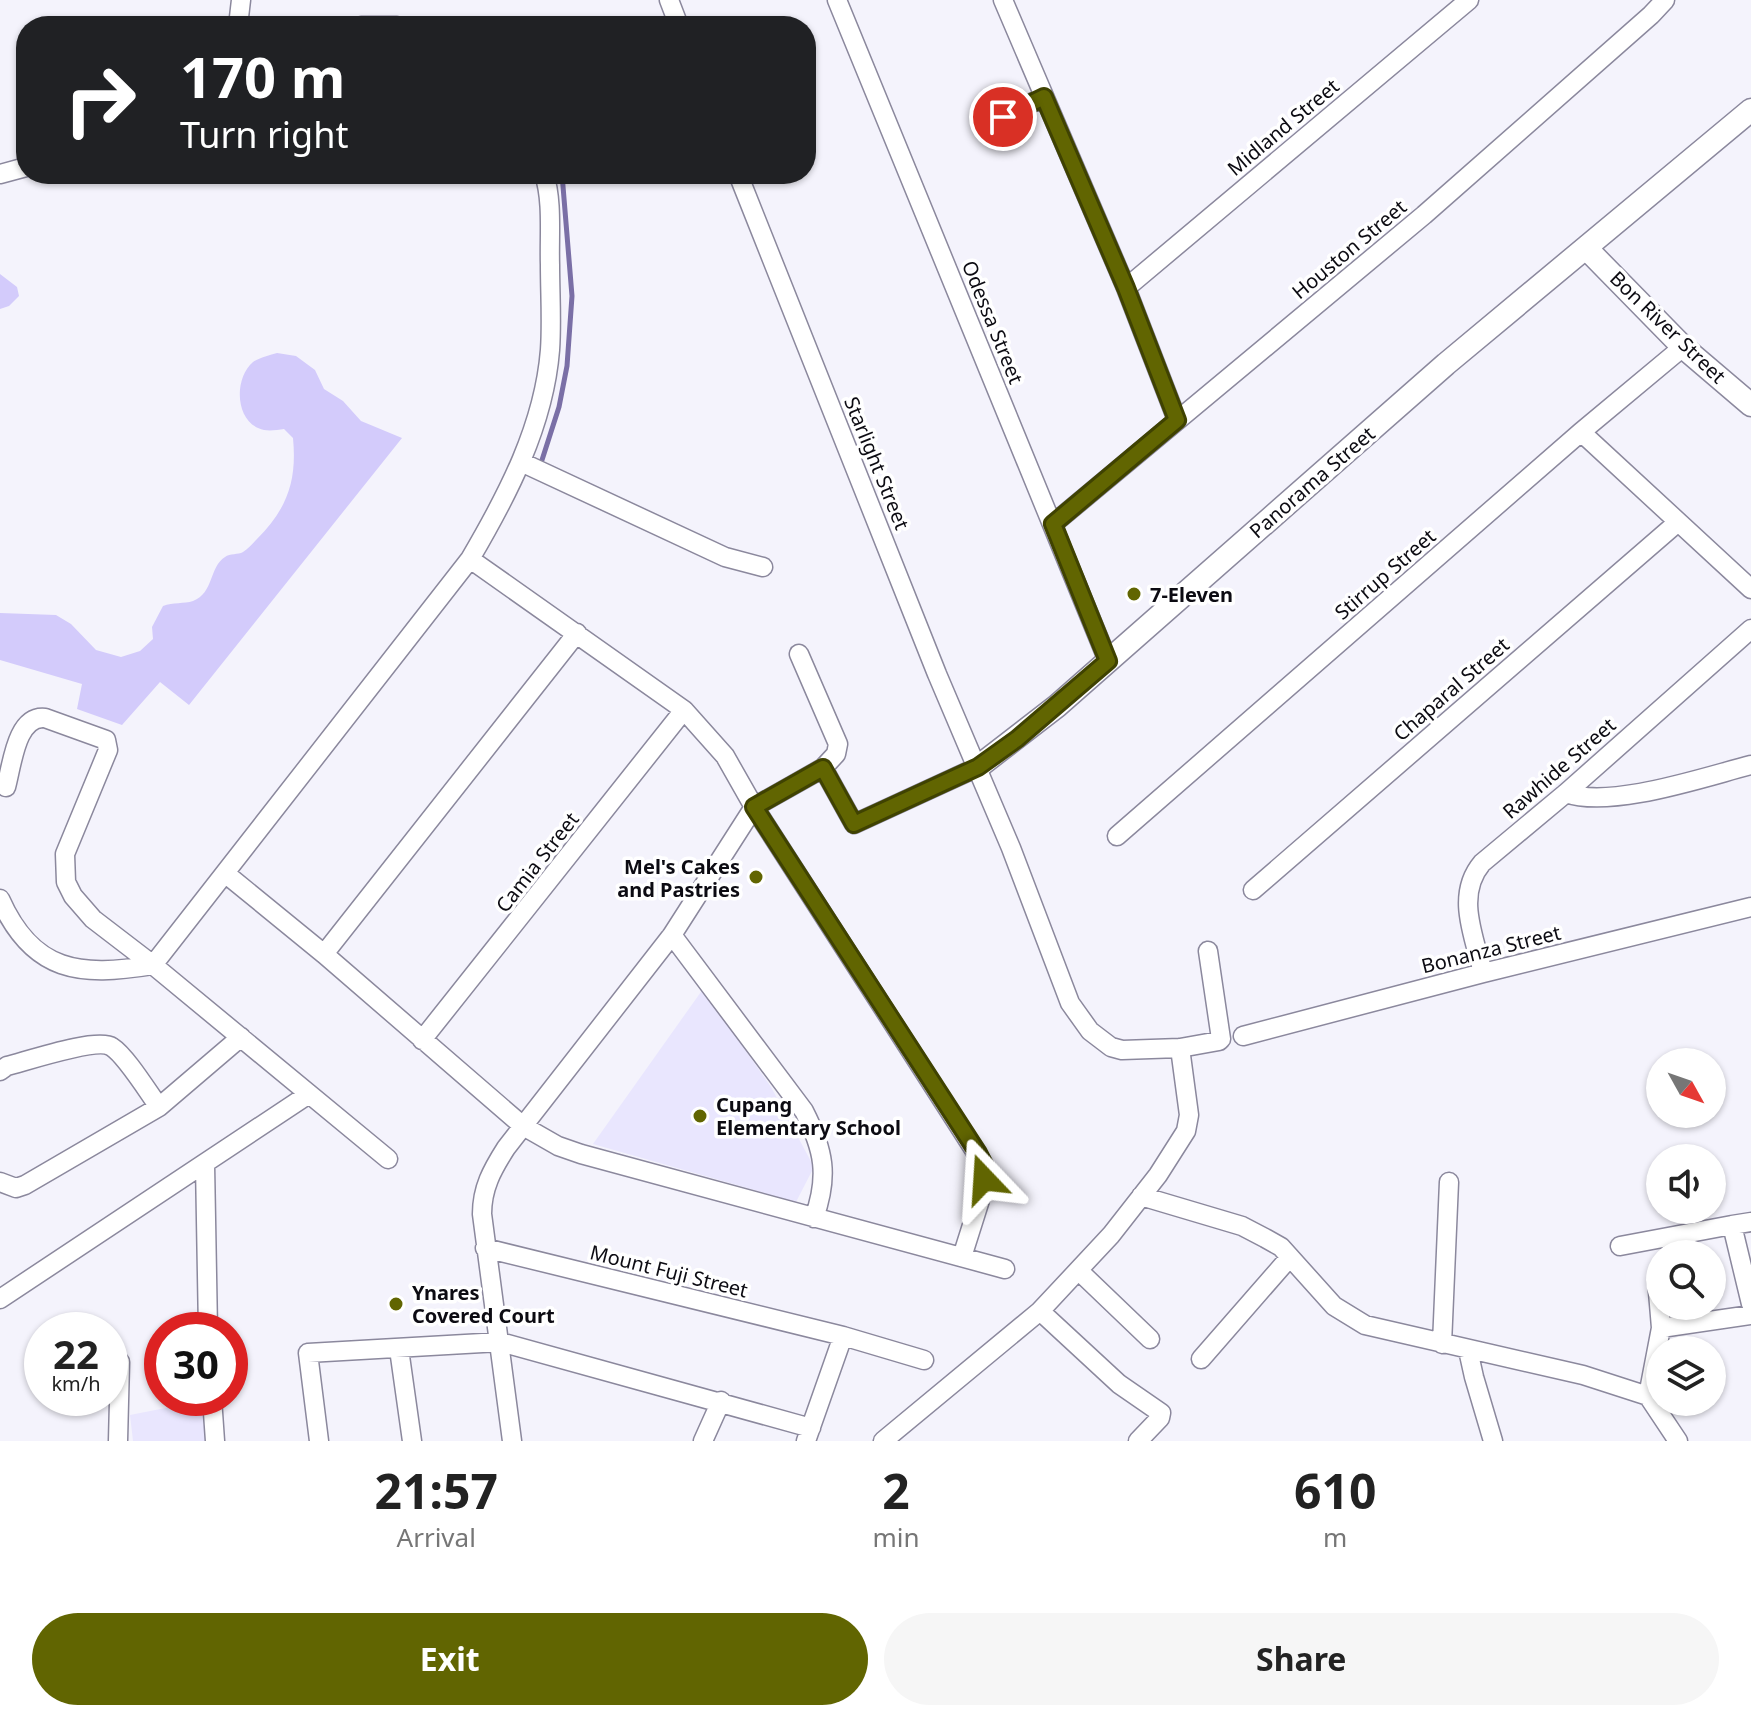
<!DOCTYPE html>
<html lang="en">
<head>
<meta charset="utf-8">
<style>
	body { margin:0; font-family:"Noto Sans",sans-serif; background:#f6f6f6; color:#222; height:100vh; display:flex; flex-direction:column; font-size:30px; white-space:nowrap }
	* { box-sizing:border-box; margin:0 }
	p { font-size:26px; color:#767676 }
	.icon { flex:none; width:44px; height:44px; fill:none; stroke:currentColor; stroke-width:2; stroke-linecap:round; stroke-linejoin:round }
	.map { position:relative; height:1441px; overflow:hidden }
	.sheet { display:flex; flex-direction:column; background:#fff; flex:1 }
	.sheet>* { flex:none }
	.hud { position:absolute; left:16px; top:16px; width:800px; height:168px; border-radius:32px; box-shadow:0 2px 6px #0004; background:#202124; color:#fff; overflow:hidden }
	.needle { width:52px; rotate:130deg }
	.buttons { position:absolute; left:1646px; top:1048px; display:grid; gap:16px }
	.buttons a { display:grid; place-items:center; width:80px; height:80px; border-radius:50%; background:#fff; box-shadow:0 2px 6px #0004; font-size:40px }
	.speed { position:absolute; left:24px; top:1312px; display:flex; gap:16px; font-size:40px; font-weight:700; text-align:center }
	.speed>* { display:grid; place-content:center; width:104px; height:104px; border-radius:50%; background:#fff; box-shadow:0 2px 6px #0004; line-height:1 }
	.speed small { font-size:20px; font-weight:400 }
	.speed .limit { border:12px solid #d22; background:#fff; color:#111 }
	.pin { position:absolute; display:grid; place-items:center; width:68px; height:68px; color:#fff; margin:-34px; border:4px solid #fff; border-radius:50%; box-shadow:0 2px 8px #0007 }
	.me { position:absolute; width:88px; margin:-44px; rotate:340deg; stroke-linejoin:round; filter:drop-shadow(0 0 6px #0008) }
	.turn { display:flex; align-items:center; gap:28px; height:168px; padding:0 32px; font-size:36px }
	.turn .icon { width:104px; height:104px; stroke-width:2.5 }
	.turn b { display:block; font-size:56px; line-height:68px }
	.eta { display:flex; justify-content:space-evenly; align-items:center; height:136px; text-align:center }
	.eta b { font-size:48px; font-weight:700; line-height:56px }
	.action { display:flex; gap:16px; margin-top:auto; padding:16px 32px }
	.action a { flex:1; height:92px; border-radius:48px; background:#616501; color:#fff; font-size:32px; font-weight:700; line-height:92px; text-align:center }
	.action a+a { background:#f6f6f6; color:#222 }
	.map>svg:first-child { display:block }
	.built { fill:#e9e6fe }
	.green { fill:#d3cbfb }
	.lines { fill:none; stroke-linecap:round; stroke-linejoin:round }
	.stream { stroke:#7a6fa6; stroke-width:5 }
	.minor-casing { stroke:#8b889d; stroke-width:21 }
	.tertiary-casing { stroke:#8b889d; stroke-width:25 }
	.minor { stroke:#fff; stroke-width:18 }
	.tertiary { stroke:#fff; stroke-width:22 }
	.route-casing { stroke:#3f4201; stroke-width:20 }
	.route { stroke:#616501; stroke-width:14 }
	.poi-dot { fill:#616501; stroke:#fff; stroke-width:3 }
	.labels { text-anchor:middle; dominant-baseline:central; stroke-width:7; stroke-linejoin:round; paint-order:stroke }
	.street-label { font-size:20px; fill:#0c0b12; stroke:#fff }
	.poi-label { font-size:20px; font-weight:bold; fill:#0c0b12; stroke:#fff; text-anchor:start }
</style>
</head>
<body>
<div class="map">
<svg width="1751" height="1441" viewBox="0 0 1751 1441">
	<rect width="100%" height="100%" fill="#f4f3fc"/>
	<!-- built -->
	<path class="built" d="M703,989L771,1087L814,1167L796,1202L593,1144Z
		M201,1401L206,1441H133L130,1415Z"/>
	<!-- green -->
	<path class="green" d="M0,274L17,287L19,296L9,306L0,309Z
		M277,353L296,356L315,370L324,389L343,401L361,421L402,438L189,705L160,682L122,725L77,709L82,684L0,660V613L56,615L71,624L96,650L121,657L140,651L153,639L152,627L163,606C173,602 184,604 193,601C214,593 209,567 225,557C230,553 238,555 243,552C248,549 253,543 257,539C288,508 297,480 293,438L284,429C278,430 270,431 264,430C235,424 233,379 253,362C259,358 270,355 277,353Z"/>
	<g class="lines">
		<!-- stream -->
		<path class="stream" d="M542,460L559,407L567,366L572,296L562,174"/>
		<defs>
			<path id="minor" d="M669,0L679,26
				M837,0L1108,661
				M1003,0L1126,288L1177,420
				M238,26L241,0
				M361,26H397
				M983,126L1044,97
				M0,174L26,167
				M738,174L937,674L1011,848L1070,1003L1090,1031L1111,1047L1122,1050L1180,1048L1219,1041L1221,1039L1208,951
				M1126,288L1469,0
				M1581,432L1751,589
				M521,462L725,557L763,567
				M1053,524L1424,215L1651,15L1665,0
				M470,559L684,710L725,756L754,807L984,1165L980,1200L962,1257
				M823,768L854,824L978,767
				M6,787C12,766 16,715 45,718L106,740L108,750L65,854L66,882L73,896L93,919L153,965L388,1159
				M1566,793C1611,809 1704,777 1751,765
				M1117,836L1581,432L1683,347
				M226,874L324,954L523,1126L558,1146L581,1154L1005,1269
				M1253,890L1678,522
				M0,899C33,973 80,977 153,965L470,559C507,496 544,426 550,350C552,322 550,293 550,265C549,237 553,201 544,174
				M672,935L804,1111C824,1150 829,1176 814,1218
				M324,954L577,633
				M1483,973C1474,936 1455,895 1482,863L1566,793L1751,629
				M1243,1036L1483,973L1751,907
				M422,1040L684,710
				M0,1071L7,1066C27,1061 98,1037 112,1047C126,1056 148,1092 159,1107
				M205,1164L208,1330
				M0,1182L16,1188L25,1185L159,1107L241,1037
				M1141,1196L1242,1226L1265,1238L1281,1247L1334,1306L1365,1325L1583,1375L1648,1396L1678,1441
				M1751,1222L1732,1225L1751,1304
				M1620,1246L1732,1225
				M485,1248L843,1336L924,1360
				M1079,1271L1150,1339
				M0,1299L309,1094
				M1040,1311L1119,1384L1161,1413L1160,1418L1138,1441
				M1661,1328L1751,1315
				M1442,1344L1449,1182
				M399,1349L412,1441
				M1468,1350L1474,1377L1493,1441
				M1201,1359L1290,1257
				M1648,1396L1661,1328L1657,1280
				M212,1398L215,1441
				M118,1441L120,1362
				M319,1441L308,1353L500,1342L811,1428
				M512,1441L482,1214C482,1188 492,1170 506,1148L672,935L754,807L823,768L836,754L838,744L799,654
				M703,1441L721,1401
				M806,1441L843,1336
				M883,1441L1040,1311L1111,1235L1158,1175L1186,1131L1189,1115L1180,1048"/>
			<path id="tertiary" d="M1586,248L1683,347L1751,405
				M978,767L1057,706L1446,364L1751,110"/>
		</defs>
		<!-- minor casing -->
		<use href="#minor" class="minor-casing"/>
		<!-- tertiary casing -->
		<use href="#tertiary" class="tertiary-casing"/>
		<!-- minor -->
		<use href="#minor" class="minor"/>
		<!-- tertiary -->
		<use href="#tertiary" class="tertiary"/>
	</g>
	<g class="lines">
		<defs>
			<path id="route" d="M984,1179V1165L978,1153L754,807L823,768L854,824L978,767L1017,739L1108,661L1053,524L1177,420L1126,288L1044,97L1003,117"/>
		</defs>
		<!-- route casing -->
		<use href="#route" class="route-casing"/>
		<!-- route -->
		<use href="#route" class="route"/>
	</g>
	<!-- markers -->
	<g class="poi-dot">
		<circle cx="1134" cy="594" r="8"/>
		<circle cx="756" cy="877" r="8"/>
		<circle cx="700" cy="1116" r="8"/>
		<circle cx="396" cy="1304" r="8"/>
	</g>
	<g class="labels">
		<!-- street labels -->
		<g class="street-label">
			<text transform="translate(1283 127) rotate(-40)">Midland Street</text>
			<text transform="translate(1349 249) rotate(-40)">Houston Street</text>
			<text transform="translate(993 322) rotate(68)">Odessa Street</text>
			<text transform="translate(1668 327) rotate(44)">Bon River Street</text>
			<text transform="translate(877 463) rotate(68)">Starlight Street</text>
			<text transform="translate(1312 482) rotate(-41)">Panorama Street</text>
			<text transform="translate(1385 574) rotate(-41)">Stirrup Street</text>
			<text transform="translate(1451 689) rotate(-41)">Chaparal Street</text>
			<text transform="translate(1559 768) rotate(-41)">Rawhide Street</text>
			<text transform="translate(537 862) rotate(-52)">Camia Street</text>
			<text transform="translate(1491 949) rotate(-14)">Bonanza Street</text>
			<text transform="translate(669 1271) rotate(14)">Mount Fuji Street</text>
		</g>
		<!-- poi labels -->
		<g class="poi-label">
			<text x="1150" y="594">7-Eleven</text>
			<text x="740" y="866" text-anchor="end">Mel's Cakes<tspan x="740" dy="23">and Pastries</tspan></text>
			<text x="716" y="1104">Cupang<tspan x="716" dy="23">Elementary School</tspan></text>
			<text x="412" y="1292">Ynares<tspan x="412" dy="23">Covered Court</tspan></text>
		</g>
	</g>
</svg>
<div class="buttons">
<a><svg class="needle" viewBox="-14 -14 28 28"><path d="M0-13l5 13h-10z" fill="#e53935"/><path d="M0 13l5-13h-10z" fill="#767676"/></svg></a>
<a><svg class="icon" aria-label="sound" viewBox="0 0 24 24"><path d="M4 9h4l5-4v14l-5-4H4zM17 9q2 3 0 6"/></svg></a>
<a><svg class="icon" aria-label="search" viewBox="0 0 24 24"><circle cx="10" cy="10" r="6"/><path d="M15 15l6 6"/></svg></a>
<a><svg class="icon" aria-label="layers" viewBox="0 0 24 24"><path d="M12 4l9 5-9 5-9-5zM3 14l9 5 9-5"/></svg></a>
</div>
<div class="speed"><div>22<small>km/h</small></div><div class="limit">30</div></div>
<div class="pin" style="left:1003px;top:117px;background:#d93025"><svg class="icon" aria-label="arrive" viewBox="0 0 24 24"><path d="M6 21V4h12l-3 4 3 4H6"/></svg></div>
<svg class="me" style="left:984px;top:1179px" viewBox="-20 -20 40 40"><path d="M0-17L14 15 0 8-14 15z" fill="#616501" stroke="#fff" stroke-width="4"/></svg>
<div class="hud">
<div class="turn"><svg class="icon" aria-label="right" viewBox="0 0 24 24"><path d="M7 20v-9h11M14 6l5 5-5 5"/></svg><div><b>170 m</b>Turn right</div></div>
</div>
</div>
<section class="sheet">
<div class="eta">
<div><b>21:57</b><p>Arrival</p></div>
<div><b>2</b><p>min</p></div>
<div><b>610</b><p>m</p></div>
</div>
<div class="action"><a>Exit</a><a>Share</a></div>
</section>
</body>
</html>
